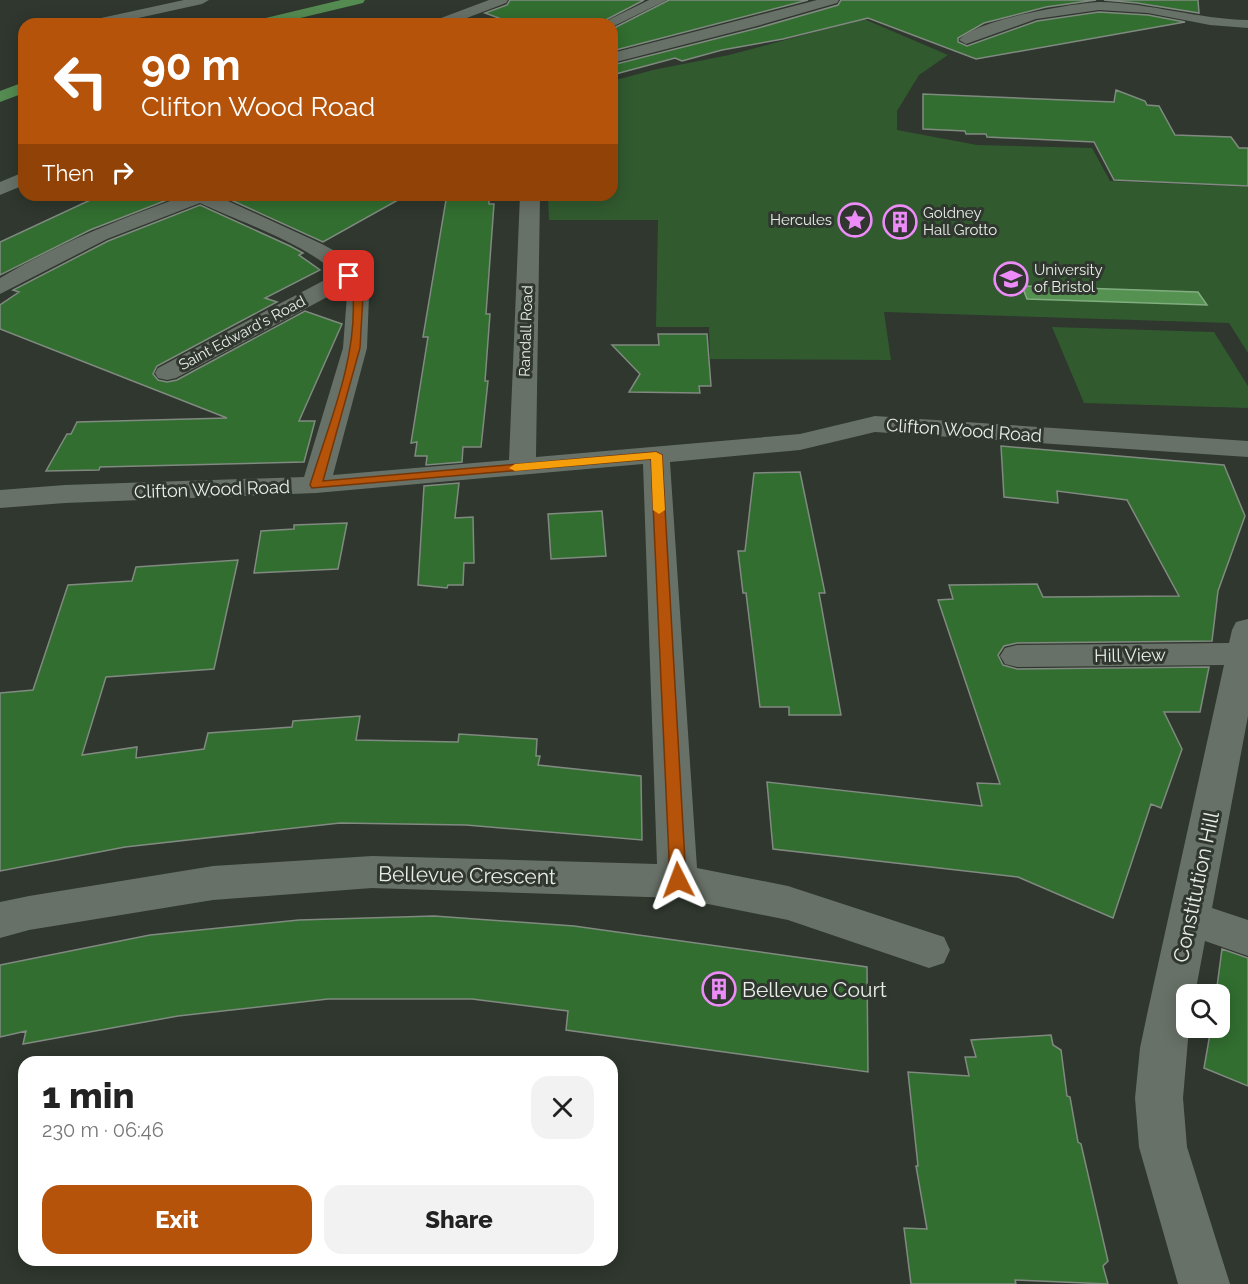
<!DOCTYPE html>
<html lang="en">
<head>
<meta charset="utf-8">
<style>
	body { margin:0; font-family:Raleway,sans-serif; background:#f2f2f2; color:#222; height:100vh; display:flex; flex-direction:column; font-size:22px; white-space:nowrap }
	* { box-sizing:border-box; margin:0 }
	p { font-size:20px; color:#767676 }
	.icon { flex:none; width:33px; height:33px; fill:none; stroke:currentColor; stroke-width:2; stroke-linecap:round; stroke-linejoin:round }
	.map { position:relative; flex:1; overflow:hidden }
	.details { position:absolute; left:18px; top:1056px; width:600px; height:210px; display:flex; flex-direction:column; background:#fff; border-radius:18px; box-shadow:0 3px 15px #0003 }
	.details>* { flex:none }
	.hud { position:absolute; left:18px; top:18px; width:600px; height:183px; border-radius:18px; box-shadow:0 3px 15px #0003; background:#b45309; color:#fff; overflow:hidden }
	.buttons { position:absolute; left:1176px; top:984px; display:grid; gap:12px }
	.buttons a { display:grid; place-items:center; width:54px; height:54px; border-radius:12px; background:#fff; box-shadow:0 3px 15px #0003; font-size:30px }
	.pin { position:absolute; display:grid; place-items:center; width:51px; height:51px; color:#fff; margin:-26px; border-radius:12px; box-shadow:0 3px 9px #0006 }
	.me { position:absolute; width:66px; margin:-33px; rotate:357deg; stroke-linejoin:round; filter:drop-shadow(0 0 4px #0008) }
	.turn { display:flex; align-items:center; gap:21px; height:126px; padding:0 24px; font-size:27px }
	.turn .icon { width:78px; height:78px; stroke-width:2.5 }
	.turn b { display:block; font-size:42px; line-height:51px }
	.then { display:flex; align-items:center; height:57px; padding:0 24px; background:#0003; gap:12px; font-size:22px }
	.round { display:grid; place-items:center; flex:none; width:63px; height:63px; border-radius:18px; background:#f2f2f2 }
	.head { display:flex; align-items:center; justify-content:space-between; height:102px; padding:0 24px }
	h1 { font-size:36px; font-weight:800; line-height:45px }
	.button { display:flex; gap:12px; margin-top:auto; padding:12px 24px }
	.button a { flex:1; height:69px; border-radius:18px; background:#b45309; color:#fff; font-size:24px; font-weight:800; line-height:69px; text-align:center }
	.button a+a { background:#f2f2f2; color:#222 }
	.map>svg:first-child { display:block }
	.green { fill:#315a2f }
	.water { fill:#559252; stroke:#81ad7f; stroke-width:1.5 }
	.building { fill:#326e30; stroke:#818a81; stroke-width:1.5 }
	.lines { fill:none; stroke-linecap:round; stroke-linejoin:round }
	.street { fill:#687167; fill-rule:evenodd }
	.primary { fill:#548b51; fill-rule:evenodd }
	.route { fill:#b45309; stroke:#753606; stroke-width:1.5 }
	.slow { fill:#f59e0b }
	.labels { text-anchor:middle; dominant-baseline:central; stroke-width:6; stroke-linejoin:round; paint-order:stroke }
	.far-poi-label { font-size:15px; fill:#e8ede8; stroke:#2f372e; text-anchor:start }
	.far-street-label { font-size:15px; fill:#e8ede8; stroke:#2f372e }
	.street-label { font-size:18px; fill:#e8ede8; stroke:#2f372e }
	.near-street-label { font-size:21px; fill:#e8ede8; stroke:#2f372e }
	.near-poi-label { font-size:21px; fill:#e8ede8; stroke:#2f372e; text-anchor:start }
</style>
</head>
<body>
<div class="map">
<svg width="1248" height="1284" viewBox="0 0 1248 1284">
	<rect width="100%" height="100%" fill="#2f372e"/>
	<!-- green -->
	<path class="green" d="M864,19L948,55L919,75L897,111V130L977,145L1092,148L1110,181L1248,187V353L1229,323L884,312L891,360L710,359L709,327H656L658,220H549L548,195H612V81L653,70L729,55Z
		M1052,327L1214,332L1248,386V408L1084,403Z"/>
	<!-- water -->
	<path class="water" d="M1022,286L1198,292L1207,305L1027,299Z"/>
	<!-- building -->
	<path class="building" d="M510,0H644L598,24H515L485,13L507,5Z
		M669,0H808L612,51V29Z
		M841,0H1096L1046,7L984,23L958,38V42L967,46L1037,21L1099,12L1148,15L1185,22L976,59L868,18L783,39L722,50L682,61L675,58L612,75V65L758,28L838,5Z
		M1104,0H1198L1199,13L1137,3Z
		M1116,90L1145,101L1147,105L1159,106L1175,135L1231,137L1239,148H1248V186L1114,180L1094,142L987,137L986,134H966L965,131L923,129V94L1114,102Z
		M101,195H180L90,230L0,275V242Z
		M220,195H407L323,242Z
		M489,199V204H494L486,314H490L485,381H488L481,447H463L462,462L426,465L427,456H415L417,442L411,443L428,337H423L446,200Z
		M200,205L290,246L303,253L299,255L320,270L265,298L277,302L157,366L153,374L158,380L167,382L177,380L305,311L342,324L299,421H315L304,462L100,467L99,470L46,471L67,434H71L77,422L227,418L0,329V305L19,292L13,290L108,241Z
		M658,334H707L711,386H699L700,393L629,392L640,374L612,345H659Z
		M1001,446L1224,465L1245,516L1218,591L1212,641L1017,643L1004,646L998,655L1003,665L1017,669L1209,667L1200,712H1164L1182,749L1161,808L1151,804L1113,918L1018,877L773,849L767,782L982,806L977,783L1000,784L938,600L953,599L949,585L1037,584L1043,597L1179,596L1127,500L1057,491L1058,503L1004,497Z
		M800,472L825,593H819L841,715H789V707H760L746,593H743L738,551H745L754,473Z
		M459,483L455,518L473,517L474,563H464L463,585H448L447,588L418,585L424,486Z
		M602,511L606,556L551,559L548,514Z
		M347,523L338,569L254,573L261,531L294,529V525Z
		M238,560L214,669L106,677L82,755L137,747L136,758L204,749L208,733L292,727L293,721L360,716L356,740L458,742L459,734L537,739L536,756H540L538,765L641,776L642,840L466,825L340,823L125,847L0,871V693L33,690L68,585L132,581L136,567Z
		M434,916L574,926L867,967L868,1072L566,1030L568,1011L472,999H328L178,1016L23,1044L26,1031L0,1037V965L150,935L299,920Z
		M1222,949L1248,958V1086L1204,1068L1211,1028H1220V994H1216Z
		M1051,1035L1053,1045L1061,1050L1067,1096L1070,1097L1078,1142L1081,1144L1108,1261L1103,1266L1108,1284L1015,1280L1016,1284H911L904,1228L927,1229L916,1166H918L908,1072L969,1076L965,1057H976L971,1040Z"/>
	<g class="lines">
		<!-- street -->
		<path class="street" d="M184,0H209L202,4L111,24H95L94,22L101,18Z
			M489,0H508L506,3L451,24H431L433,21Z
			M649,0H667L612,27V24H600Z
			M817,0H839L837,3L757,26L612,63V53Z
			M1099,2C1151,3 1197,19 1248,20V28L1210,25L1148,13L1099,10L1036,19L966,44L959,40C978,19 1069,4 1099,2Z
			M24,172V185L0,195V182Z
			M187,195H215L322,244L342,255L360,276L369,295L367,348L333,475L509,460L520,195H540L536,457L800,434L875,416L1248,441V457L875,432L800,450L670,462L697,868L788,886L944,937L950,950L944,963L929,968L788,920L678,898L372,888L213,900L29,930L0,938V902L29,896L213,866L372,856L657,864L643,464L316,493L65,503L0,508V490L65,485L304,477L343,348L347,295L344,288L176,378L167,380L158,378L155,373L158,368L336,274C309,245 238,221 200,203L107,239L0,294V278C59,243 122,218 187,195Z
			M1248,619V716L1212,908L1248,920V956L1205,941L1195,994H1186V1028H1189L1183,1098L1187,1147L1230,1284H1178L1139,1147L1135,1098L1140,1048L1148,1010L1224,665L1017,667L1005,664L1000,656L1005,648L1017,645L1229,643L1232,630L1236,622Z"/>
		<!-- primary -->
		<path class="primary" d="M341,0H365L363,3L275,24H251L253,21Z
			M24,82V93L0,102V91Z"/>
	</g>
	<!-- route -->
	<path class="route" d="M346,274H352L363,295L360,348L323,481L656,452L662,455L686,880L684,885L678,887L672,885L670,880L651,459L312,488L310,485C328,426 357,360 353,297C353,290 348,282 344,276Z"/>
	<!-- slow -->
	<path class="slow" d="M656,452L662,455L665,510L659,514L653,510L651,459L515,471L509,468L515,464Z"/>
	<!-- icons -->
	<defs>
		<symbol id="sight-ring" viewBox="-11 -11 22 22"><circle r="9.5" fill="#2f372e" stroke="#ed8cf9" stroke-width="1.5"/><path d="M0-6L1.8-2.2L6-1.7L2.9 1.2L3.7 5.4L0 3.3L-3.7 5.4L-2.9 1.2L-6-1.7L-1.8-2.2Z" fill="#ed8cf9"/></symbol>
		<symbol id="building-ring" viewBox="-11 -11 22 22"><circle r="9.5" fill="#2f372e" stroke="#ed8cf9" stroke-width="1.5"/><path d="M-4-6H4V6H1V3H-1V6H-4ZM-2.5-4.3h1.7v1.8h-1.7ZM.8-4.3h1.7v1.8H.8ZM-2.5-1h1.7V.8h-1.7ZM.8-1h1.7V.8H.8Z" fill="#ed8cf9"/></symbol>
		<symbol id="university-ring" viewBox="-11 -11 22 22"><circle r="9.5" fill="#2f372e" stroke="#ed8cf9" stroke-width="1.5"/><path d="M0-5L7-2L0 1L-7-2ZM-4 1L0 2.5L4 1V4Q0 6-4 4Z" fill="#ed8cf9"/></symbol>
	</defs>
	<g fill-rule="evenodd">
		<use href="#sight-ring" x="836" y="201" width="38" height="38"/>
		<use href="#building-ring" x="881" y="203" width="38" height="38"/>
		<use href="#university-ring" x="992" y="260" width="38" height="38"/>
		<use href="#building-ring" x="700" y="970" width="38" height="38"/>
	</g>
	<g class="labels">
		<!-- far-poi labels -->
		<g class="far-poi-label">
			<text x="923" y="213">Goldney<tspan x="923" dy="17">Hall Grotto</tspan></text>
			<text x="832" y="220" text-anchor="end">Hercules</text>
			<text x="1034" y="270">University<tspan x="1034" dy="17">of Bristol</tspan></text>
		</g>
		<!-- far-street labels -->
		<g class="far-street-label">
			<text transform="translate(526 331) rotate(-88)">Randall Road</text>
			<text transform="translate(242 333) rotate(-28)">Saint Edward's Road</text>
		</g>
		<!-- street labels -->
		<g class="street-label">
			<text transform="translate(964 430) rotate(4)">Clifton Wood Road</text>
			<text transform="translate(212 489) rotate(-2)">Clifton Wood Road</text>
			<text transform="translate(1130 655) rotate(-1)">Hill View</text>
		</g>
		<!-- near-street labels -->
		<g class="near-street-label">
			<text transform="translate(467 875) rotate(1)">Bellevue Crescent</text>
			<text transform="translate(1196 887) rotate(-78)">Constitution Hill</text>
		</g>
		<!-- near-poi labels -->
		<g class="near-poi-label">
			<text x="742" y="989">Bellevue Court</text>
		</g>
	</g>
</svg>
<div class="buttons">
<a><svg class="icon" aria-label="search" viewBox="0 0 24 24"><circle cx="10" cy="10" r="6"/><path d="M15 15l6 6"/></svg></a>
</div>
<div class="pin" style="left:349px;top:276px;background:#d93025"><svg class="icon" aria-label="arrive" viewBox="0 0 24 24"><path d="M6 21V4h12l-3 4 3 4H6"/></svg></div>
<svg class="me" style="left:678px;top:880px" viewBox="-20 -20 40 40"><path d="M0-17L14 15 0 8-14 15z" fill="#b45309" stroke="#fff" stroke-width="4"/></svg>
<div class="hud">
<div class="turn"><svg class="icon" aria-label="left" viewBox="0 0 24 24"><path d="M17 20v-9H6M10 6l-5 5 5 5"/></svg><div><b>90 m</b>Clifton Wood Road</div></div>
<div class="then">Then<svg class="icon" aria-label="right" viewBox="0 0 24 24"><path d="M7 20v-9h11M14 6l5 5-5 5"/></svg></div>
</div>
<section class="details">
<div class="head"><div><h1>1 min</h1><p>230 m · 06:46</p></div><a class="round"><svg class="icon" aria-label="close" viewBox="0 0 24 24"><path d="M6 6l12 12M18 6L6 18"/></svg></a></div>
<div class="button"><a>Exit</a><a>Share</a></div>
</section>
</div>
</body>
</html>
